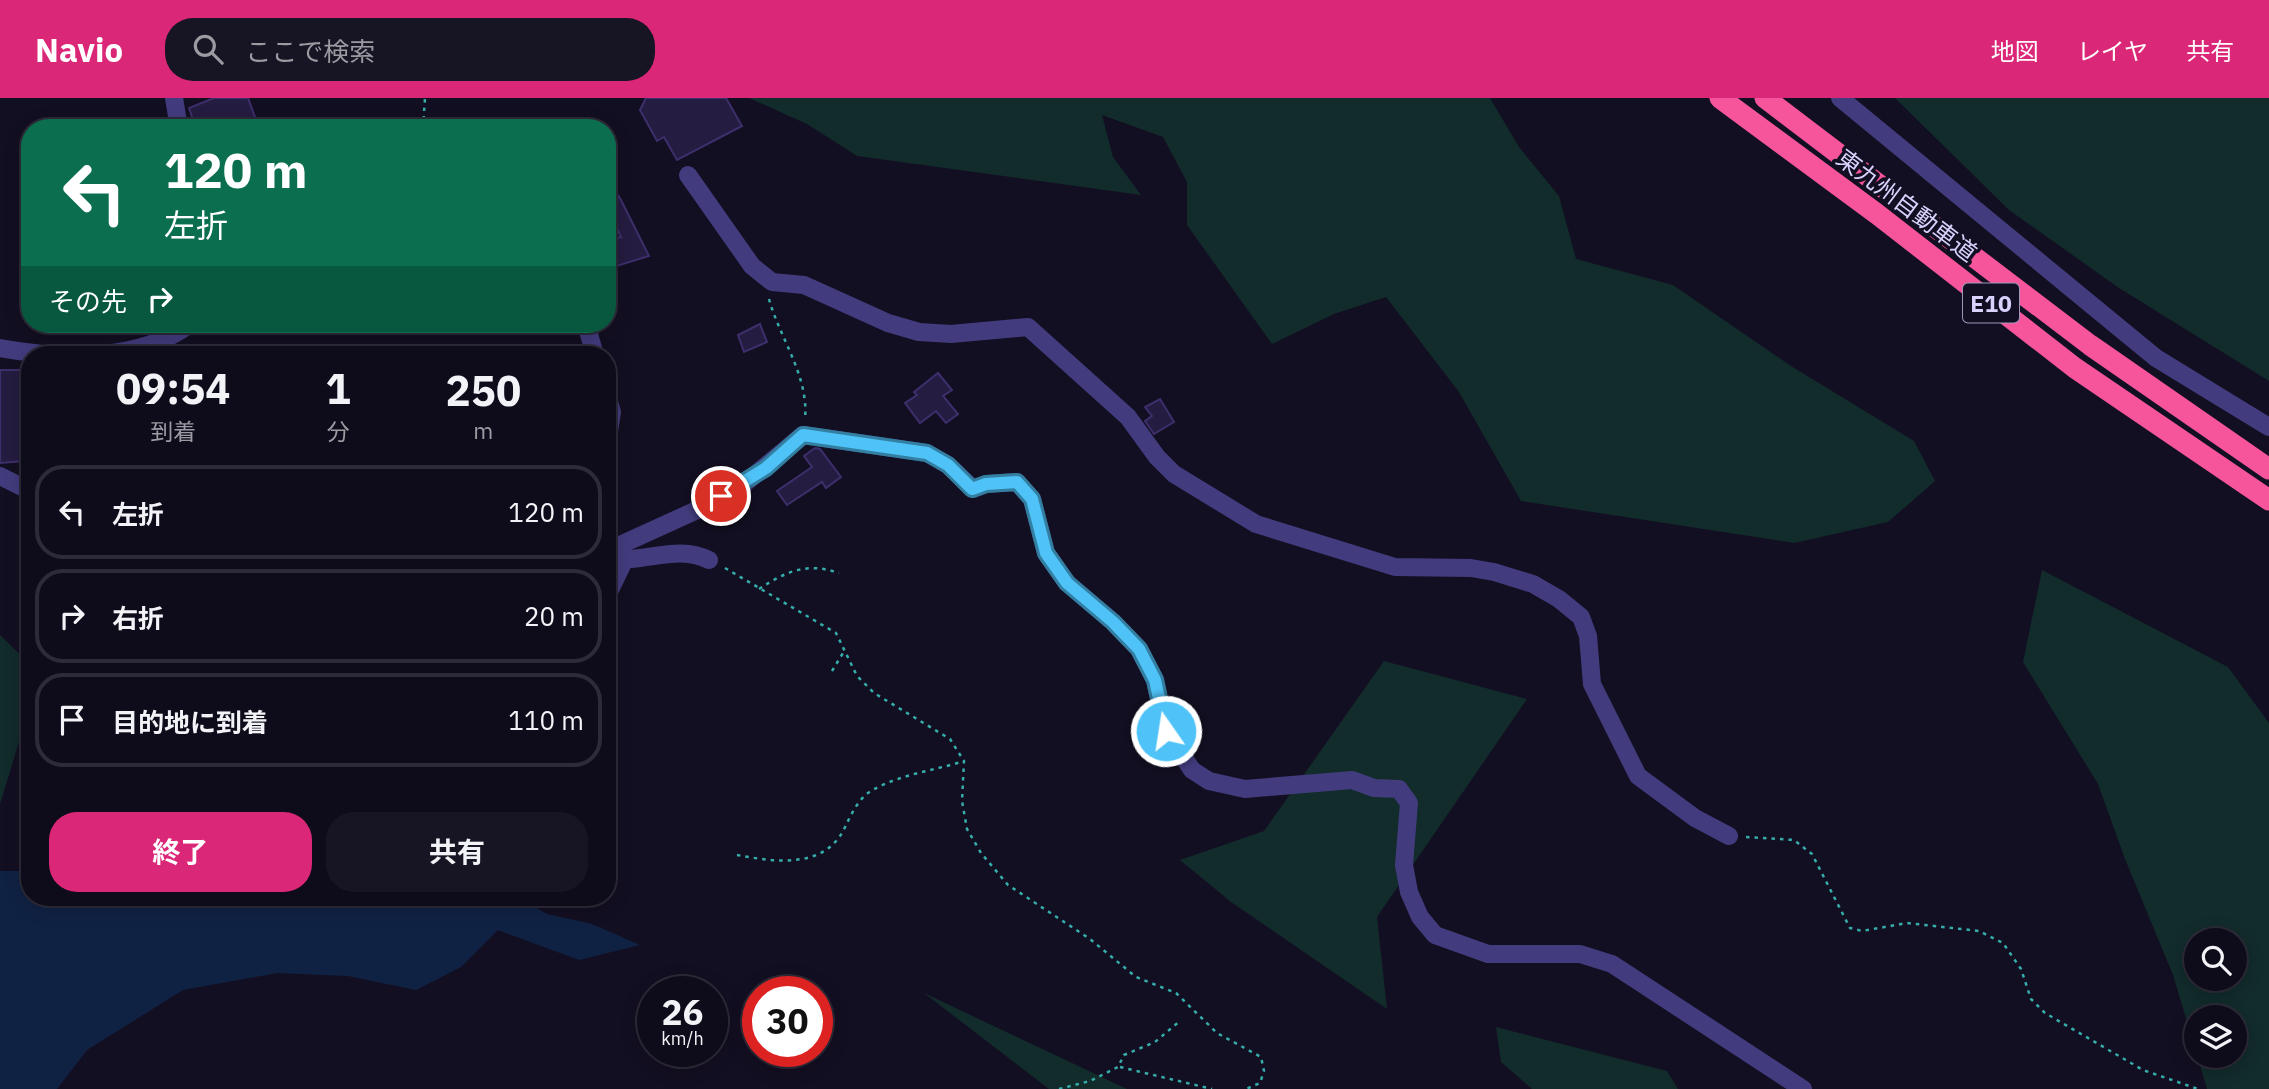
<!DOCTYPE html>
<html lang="ja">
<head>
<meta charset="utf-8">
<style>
	body { margin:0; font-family:"IBM Plex Sans","Noto Sans JP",sans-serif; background:#171423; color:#f1f3f6; height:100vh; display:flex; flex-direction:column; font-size:26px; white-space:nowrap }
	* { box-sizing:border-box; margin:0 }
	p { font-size:23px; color:#9b9ba2 }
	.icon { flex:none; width:38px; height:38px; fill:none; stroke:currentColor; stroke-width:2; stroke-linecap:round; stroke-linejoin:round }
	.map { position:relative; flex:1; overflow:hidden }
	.sheet { position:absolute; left:21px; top:248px; width:595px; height:560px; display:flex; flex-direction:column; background:#0e0b1a; border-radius:28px; box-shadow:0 4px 18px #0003,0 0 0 2px #2e2b39 }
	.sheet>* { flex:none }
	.top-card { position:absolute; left:21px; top:21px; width:595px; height:214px; border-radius:28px; box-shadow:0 4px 18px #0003,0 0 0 2px #2e2b39; background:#0b6e4f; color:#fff; overflow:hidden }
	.buttons { position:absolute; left:2184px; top:830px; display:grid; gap:14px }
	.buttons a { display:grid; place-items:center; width:63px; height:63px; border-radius:50%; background:#0e0b1a; box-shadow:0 4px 18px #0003,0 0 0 2px #2e2b39; font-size:35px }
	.speed { position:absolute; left:637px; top:878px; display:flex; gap:14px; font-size:35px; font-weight:700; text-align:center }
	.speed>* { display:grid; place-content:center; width:91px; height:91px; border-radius:50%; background:#0e0b1a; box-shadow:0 4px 18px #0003,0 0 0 2px #2e2b39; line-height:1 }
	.speed small { font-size:18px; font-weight:400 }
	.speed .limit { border:10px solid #d22; background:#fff; color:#111 }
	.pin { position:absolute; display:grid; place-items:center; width:60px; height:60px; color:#fff; margin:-30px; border:4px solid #fff; border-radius:50%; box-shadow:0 2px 7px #0007 }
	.me { position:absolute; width:77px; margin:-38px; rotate:347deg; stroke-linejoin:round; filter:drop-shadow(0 0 5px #0008) }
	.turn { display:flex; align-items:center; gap:24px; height:147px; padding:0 28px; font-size:32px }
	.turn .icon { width:91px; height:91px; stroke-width:2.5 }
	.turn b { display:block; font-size:49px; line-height:60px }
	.then { display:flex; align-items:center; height:66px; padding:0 28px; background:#0003; gap:14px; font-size:26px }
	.eta { display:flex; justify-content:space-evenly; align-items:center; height:119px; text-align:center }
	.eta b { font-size:42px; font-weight:700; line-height:49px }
	.cta { display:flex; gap:14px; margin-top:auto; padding:14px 28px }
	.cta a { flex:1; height:80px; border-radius:28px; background:#db2777; color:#fff; font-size:28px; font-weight:700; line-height:80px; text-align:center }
	.cta a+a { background:#171423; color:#f1f3f6 }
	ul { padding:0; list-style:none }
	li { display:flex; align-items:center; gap:21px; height:94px; margin:0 14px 10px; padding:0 14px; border:4px solid #2e2b39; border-radius:28px }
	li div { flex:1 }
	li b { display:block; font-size:26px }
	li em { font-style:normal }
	header { display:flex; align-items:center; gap:42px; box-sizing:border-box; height:98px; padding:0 35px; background:#db2777; color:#fff }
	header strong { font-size:33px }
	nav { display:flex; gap:38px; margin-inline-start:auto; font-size:24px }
	.search { width:490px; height:63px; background:#171423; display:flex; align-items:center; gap:18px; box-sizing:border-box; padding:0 24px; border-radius:28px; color:#9b9ba2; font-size:26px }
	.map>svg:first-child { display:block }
	.green { fill:#122b2b; fill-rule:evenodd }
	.water { fill:#102244 }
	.building { fill:#251c41; stroke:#3e2f6c; stroke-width:2 }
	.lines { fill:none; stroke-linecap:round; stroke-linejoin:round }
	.path { stroke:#35adab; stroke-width:2.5; stroke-dasharray:3.5 5; stroke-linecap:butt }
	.minor { stroke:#423c7e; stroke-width:18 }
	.highway { stroke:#f6549b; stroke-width:21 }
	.route-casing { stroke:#337fa1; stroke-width:18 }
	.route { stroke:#4fc3f7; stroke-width:12 }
	.labels { text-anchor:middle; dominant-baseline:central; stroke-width:7; stroke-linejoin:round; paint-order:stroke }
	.shield { fill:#130f22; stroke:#9d98bb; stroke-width:2 }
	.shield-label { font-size:23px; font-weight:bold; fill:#d8d2fd }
	.street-label { font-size:24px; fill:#d8d2fd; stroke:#130f22 }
</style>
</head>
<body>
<header>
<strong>Navio</strong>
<div class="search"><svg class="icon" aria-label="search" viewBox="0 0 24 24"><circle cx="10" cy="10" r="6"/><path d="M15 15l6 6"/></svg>ここで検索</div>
<nav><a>地図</a><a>レイヤ</a><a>共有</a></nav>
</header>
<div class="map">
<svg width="2269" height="991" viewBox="0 0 2269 991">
	<rect width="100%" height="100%" fill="#130f22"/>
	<!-- green -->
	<path class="green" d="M749,0H1490L1519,49L1559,98L1576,161L1673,187L1791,268L1914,343L1935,383L1888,424L1794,445L1521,403L1459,294L1386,199L1334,216L1272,246L1187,127V84L1163,39L1102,17L1113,59L1141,97L857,58L807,26Z
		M1895,0H2269V283L2119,190L2009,112Z
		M2042,472L2228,569L2269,625V991H2207L2197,957H2235V919H2196V954L2173,877L2125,761L2098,686L2023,564ZM2196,842H2235V880H2196Z
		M0,537L30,566V608L0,706Z
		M1384,563L1527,601L1377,819L1387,911L1231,804L1180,762L1264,733Z
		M924,895L1127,991H1049Z
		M1496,929L1667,973L1678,991H1532L1501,964Z"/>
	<!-- water -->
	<path class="water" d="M0,773H30V800H520L547,816L592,826L640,847L579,862L498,832L461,869L416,892L348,878L277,875L183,892L87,952L57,991H0Z"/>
	<!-- building -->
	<path class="building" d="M214,0H248L259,30H242L241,25L226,30H196L189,10Z
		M646,0H726L742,28L677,62L664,39L657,43L640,12Z
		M607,83L620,100L649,158L607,171V143L621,139L607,108Z
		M760,226L767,244L744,254L738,237Z
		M0,272H30V315L24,363L0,365Z
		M938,275L952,292L943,298L958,316L946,325L936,313L920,325L905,305L917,297L914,294Z
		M1160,301L1174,324L1154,336L1145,323L1152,318L1145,309Z
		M815,350L820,351L841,379L826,390L822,384L787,407L777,393L812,369L804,358Z"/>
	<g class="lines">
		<!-- path -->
		<path class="path" d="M423,30L425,0
			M769,201C780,241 809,278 805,321
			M725,470L836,535L857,578L874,595L950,641L964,663L962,703L967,731L981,755L1008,787L1090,841L1136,879L1176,895L1217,935L1261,959L1264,973L1260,985L1246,991
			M759,491C787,473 807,464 839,475
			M832,573L843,555
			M1746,739L1794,742L1812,756L1850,830L1862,833L1907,825L1979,833L2003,845L2021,871L2031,901L2045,915L2143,972L2198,991
			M737,757C775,764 827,772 846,727C852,715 859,700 871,693C900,676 933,673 964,663
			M1120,969L1212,991
			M1059,991L1090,983L1118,969L1124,957L1155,944L1181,922"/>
		<!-- minor -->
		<path class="minor" d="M174,0L179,30
			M1840,0L2156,260L2269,329
			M688,77L752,168L772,184L804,187L888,225L919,234L951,236L1028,229L1128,319L1157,359L1174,376L1256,426L1395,469L1471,470L1494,474L1533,486L1559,501L1581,519L1588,538L1592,586L1638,678L1695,720L1729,738
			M586,226L595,257
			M0,250C61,261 139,264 190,226
			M607,297L612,314L607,346
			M0,378L30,393
			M607,453L697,412L745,385L803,337L927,355L948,367L973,391L986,386L1017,384L1032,401L1046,455L1067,485L1113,524L1139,551L1155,582L1166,633L1192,672L1209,683L1245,691L1352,682L1374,690L1399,691L1409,705L1404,767L1409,794L1420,819L1435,837L1488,856H1580L1612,866L1803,991
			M607,460C641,467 677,445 709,462
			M607,498L624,463"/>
		<!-- highway -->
		<path class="highway" d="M1720,0L1877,116L2075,270L2269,402
			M1765,0L2090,247L2269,371"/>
	</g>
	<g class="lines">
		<defs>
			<path id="route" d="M721,398L766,370L803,337L927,355L948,367L972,391L986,386L1017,384L1032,401L1046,455L1067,485L1113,524L1139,551L1155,582L1166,633"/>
		</defs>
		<!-- route casing -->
		<use href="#route" class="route-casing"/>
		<!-- route -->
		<use href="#route" class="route"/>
	</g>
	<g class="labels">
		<!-- shield labels -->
		<rect class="shield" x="1963" y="185.5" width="56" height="39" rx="5"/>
		<g class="shield-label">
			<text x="1991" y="205">E10</text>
		</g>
		<!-- street labels -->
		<g class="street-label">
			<text transform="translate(1907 107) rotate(37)">東九州自動車道</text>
		</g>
	</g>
</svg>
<div class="buttons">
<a><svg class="icon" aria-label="search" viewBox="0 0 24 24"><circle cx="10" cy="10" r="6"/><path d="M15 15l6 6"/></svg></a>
<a><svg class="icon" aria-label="layers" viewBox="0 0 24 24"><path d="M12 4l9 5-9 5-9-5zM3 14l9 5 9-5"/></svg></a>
</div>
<div class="speed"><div>26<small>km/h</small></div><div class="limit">30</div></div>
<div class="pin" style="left:721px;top:398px;background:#d93025"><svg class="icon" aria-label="arrive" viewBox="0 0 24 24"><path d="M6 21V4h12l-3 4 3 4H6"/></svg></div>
<svg class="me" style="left:1166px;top:633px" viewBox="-20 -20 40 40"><circle r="17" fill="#4fc3f7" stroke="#fff" stroke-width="3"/><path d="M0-11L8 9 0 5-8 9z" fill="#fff"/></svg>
<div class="top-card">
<div class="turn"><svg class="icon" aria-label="left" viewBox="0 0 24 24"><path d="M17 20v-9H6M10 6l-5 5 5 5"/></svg><div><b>120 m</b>左折</div></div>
<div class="then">その先<svg class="icon" aria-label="right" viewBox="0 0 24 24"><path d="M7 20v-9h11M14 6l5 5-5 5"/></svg></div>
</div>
<section class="sheet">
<div class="eta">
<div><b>09:54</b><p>到着</p></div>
<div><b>1</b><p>分</p></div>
<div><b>250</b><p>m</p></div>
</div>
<ul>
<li><svg class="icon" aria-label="left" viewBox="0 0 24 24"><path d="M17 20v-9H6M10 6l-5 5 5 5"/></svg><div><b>左折</b></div><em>120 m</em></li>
<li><svg class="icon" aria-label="right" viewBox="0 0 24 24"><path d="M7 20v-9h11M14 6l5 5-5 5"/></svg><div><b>右折</b></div><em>20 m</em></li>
<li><svg class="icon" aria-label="arrive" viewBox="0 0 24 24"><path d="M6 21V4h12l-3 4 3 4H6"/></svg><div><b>目的地に到着</b></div><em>110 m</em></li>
</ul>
<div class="cta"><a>終了</a><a>共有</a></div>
</section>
</div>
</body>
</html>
